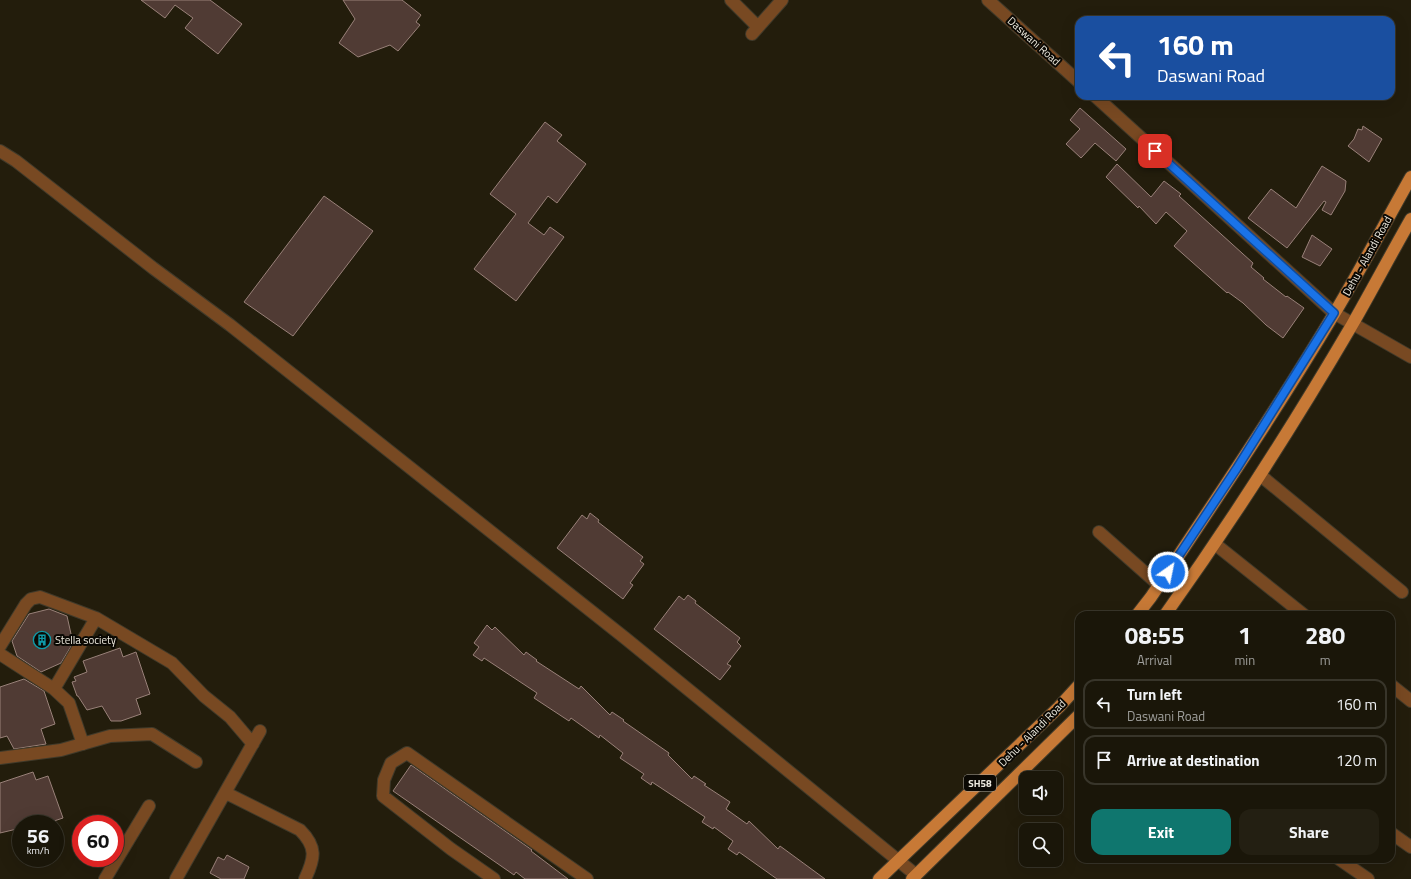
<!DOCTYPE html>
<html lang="en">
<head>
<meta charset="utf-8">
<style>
	body { margin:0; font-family:"Titillium Web",sans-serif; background:#231f12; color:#f1f3f6; height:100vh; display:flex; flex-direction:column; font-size:15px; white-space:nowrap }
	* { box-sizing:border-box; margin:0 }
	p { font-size:13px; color:#9f9f9c }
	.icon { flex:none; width:22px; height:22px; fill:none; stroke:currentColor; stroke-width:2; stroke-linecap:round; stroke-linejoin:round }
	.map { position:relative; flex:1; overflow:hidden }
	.panel { position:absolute; left:1075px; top:611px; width:320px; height:252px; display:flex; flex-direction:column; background:#1a1609; border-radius:12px; box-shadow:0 4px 16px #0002,0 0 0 1px #38352a }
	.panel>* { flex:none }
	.guide { position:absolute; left:1075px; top:16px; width:320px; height:84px; border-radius:12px; box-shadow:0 4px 16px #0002,0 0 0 1px #38352a; background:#1a4fa0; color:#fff; overflow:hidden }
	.buttons { position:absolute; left:1019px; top:771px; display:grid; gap:8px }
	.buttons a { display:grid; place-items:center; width:44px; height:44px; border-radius:8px; background:#1a1609; box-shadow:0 4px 16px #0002,0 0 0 1px #38352a; font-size:20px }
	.speed { position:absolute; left:12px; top:815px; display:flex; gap:8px; font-size:20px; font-weight:700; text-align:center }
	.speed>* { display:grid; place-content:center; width:52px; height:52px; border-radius:50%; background:#1a1609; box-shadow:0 4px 16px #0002,0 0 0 1px #38352a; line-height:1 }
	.speed small { font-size:10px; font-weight:400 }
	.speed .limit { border:6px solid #d22; background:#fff; color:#111 }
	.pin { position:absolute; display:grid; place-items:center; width:34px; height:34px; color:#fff; margin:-17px; border-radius:8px; box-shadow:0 2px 6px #0006 }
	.me { position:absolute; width:44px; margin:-22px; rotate:33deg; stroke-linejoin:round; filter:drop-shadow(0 0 3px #0008) }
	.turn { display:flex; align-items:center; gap:14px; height:84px; padding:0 16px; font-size:18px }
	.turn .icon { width:52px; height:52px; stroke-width:2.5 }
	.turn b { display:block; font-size:28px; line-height:34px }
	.eta { display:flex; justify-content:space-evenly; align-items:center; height:68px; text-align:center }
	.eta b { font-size:24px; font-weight:700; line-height:28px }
	.primary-button { display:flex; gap:8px; margin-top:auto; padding:8px 16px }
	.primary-button a { flex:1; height:46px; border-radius:12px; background:#0f766e; color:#fff; font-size:16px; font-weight:700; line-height:46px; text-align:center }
	.primary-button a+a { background:#231f12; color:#f1f3f6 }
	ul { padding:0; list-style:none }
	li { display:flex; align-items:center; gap:12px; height:50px; margin:0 8px 6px; padding:0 8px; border:2px solid #38352a; border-radius:12px }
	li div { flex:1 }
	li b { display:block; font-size:15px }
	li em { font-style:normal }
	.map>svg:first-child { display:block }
	.building { fill:#503b34; stroke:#998179 }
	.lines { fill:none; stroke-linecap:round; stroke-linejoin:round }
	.minor-casing { stroke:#403a2a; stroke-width:14 }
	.major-casing { stroke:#403a2a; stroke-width:14 }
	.minor { stroke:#784922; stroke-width:12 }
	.major { stroke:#c77936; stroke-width:12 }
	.route-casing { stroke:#114b97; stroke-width:10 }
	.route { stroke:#1a73e8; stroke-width:7 }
	.labels { text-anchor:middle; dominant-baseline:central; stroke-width:4; stroke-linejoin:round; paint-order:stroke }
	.shield { fill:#0a0803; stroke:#aaa79e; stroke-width:1 }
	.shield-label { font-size:10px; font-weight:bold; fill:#efebe0 }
	.street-label { font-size:11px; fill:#efebe0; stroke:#0a0803 }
	.poi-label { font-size:11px; fill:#efebe0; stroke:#0a0803; text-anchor:start }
</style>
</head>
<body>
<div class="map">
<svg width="1411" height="879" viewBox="0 0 1411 879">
	<rect width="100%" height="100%" fill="#231d0c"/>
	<!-- building -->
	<path class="building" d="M141,0H210L242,24L218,54L185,28L193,18L175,5L165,18Z
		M343,0H402L421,15L416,22L420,25L398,51L390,45L358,57L339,43L355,19Z
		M1080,108L1126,149L1116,161L1095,143L1081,158L1066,144L1080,129L1070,120Z
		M545,122L562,135L557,141L586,164L557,203L548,196L528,223L544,235L550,227L564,237L516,301L474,269L516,214L490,194Z
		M1363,126L1382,139L1369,162L1348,146L1354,139L1358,129L1362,130Z
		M1117,164L1151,197L1164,181L1181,194L1179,196L1253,263L1251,267L1264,278L1263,279L1286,297L1287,296L1304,308L1283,338L1266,325L1243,303L1228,292L1227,293L1174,246L1187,231L1166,212L1156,224L1139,206L1138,208L1106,177Z
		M1322,166L1346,181L1345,191L1331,215L1322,210L1326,202L1324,201L1287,248L1248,218L1271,189L1296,208Z
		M324,196L373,231L293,336L244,302Z
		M1312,235L1332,249L1320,266L1302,257Z
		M590,513L599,520L598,522L643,557L640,561L644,564L630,583L633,585L623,599L557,548L582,515L587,519Z
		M688,595L696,601L695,603L740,638L737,642L741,646L727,664L731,666L720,680L654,629L679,596L684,600Z
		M49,609L67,616L73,643L61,663L41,672L17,656L12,641L29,614Z
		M487,625L492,630L495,627L524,655L526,652L537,660L536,661L579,689L581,686L610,715L612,712L624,720L623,721L669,753L668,755L692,779L694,776L706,784L704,785L730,802L726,809L747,824L749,821L778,849L780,846L825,879H777L739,852L737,855L728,849L733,841L714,827L713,829L702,822L705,817L652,782L651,785L641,778L644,774L620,758L623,753L600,735L599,738L571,718L569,721L534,698L537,693L484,658L482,661L473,655L479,647L474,643Z
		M120,648L123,657L136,652L150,694L136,699L141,714L121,721H111L102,706L87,710L78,696H77L72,682L76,681L74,677L87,672L83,661Z
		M24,679L44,691L55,724L41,729L46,744L14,749L7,736L0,738V687Z
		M411,765L532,850L531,851L568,879H525L516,872L514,875L393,791Z
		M33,772L36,780L48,776L63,818L45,824H21V828L0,833V783Z
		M227,855L249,867L244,879H221L210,873L218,857L224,860Z"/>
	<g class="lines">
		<defs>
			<path id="minor" d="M731,0L758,27
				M988,0L1079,82
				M752,34L782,0
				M1095,96L1334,313L1411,357
				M0,151L16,161L153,268L230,325L625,638L916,875
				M1260,475L1402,592
				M1099,532L1159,585
				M1215,544L1304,615
				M0,646L26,604L31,599L40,597L96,618L172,663L204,696L230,717L253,744
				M0,654L54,689L69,703L83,744
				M1391,685L1411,701
				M54,689L96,618
				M0,758L61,750L110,736L152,734L196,762
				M226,793L300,830C317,847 315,858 305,879
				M1391,833L1411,847
				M1339,859L1368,879
				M105,879L149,806
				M176,879L260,731
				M494,879L451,849L383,796L384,780L391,763L407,753L587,879"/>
			<path id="major" d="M1137,615L1151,597C1213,504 1276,411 1334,314C1361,269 1385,223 1411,177
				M1165,615C1232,521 1294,424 1352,325C1372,290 1391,254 1411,219
				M879,879L1059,707L1079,685
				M912,879L1079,715"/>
		</defs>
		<!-- minor casing -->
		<use href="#minor" class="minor-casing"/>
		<!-- major casing -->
		<use href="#major" class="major-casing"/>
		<!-- minor -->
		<use href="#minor" class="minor"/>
		<!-- major -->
		<use href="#major" class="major"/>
	</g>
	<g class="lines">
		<defs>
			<path id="route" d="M1155,151L1334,313L1237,468L1168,572"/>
		</defs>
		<!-- route casing -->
		<use href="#route" class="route-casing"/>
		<!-- route -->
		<use href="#route" class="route"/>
	</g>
	<!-- icons -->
	<defs>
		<symbol id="building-ring" viewBox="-11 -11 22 22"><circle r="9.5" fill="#0a0803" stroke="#0f9aa8" stroke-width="1.5"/><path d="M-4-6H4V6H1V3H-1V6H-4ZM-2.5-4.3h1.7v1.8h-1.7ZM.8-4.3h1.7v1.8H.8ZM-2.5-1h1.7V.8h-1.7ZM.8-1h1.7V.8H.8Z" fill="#0f9aa8"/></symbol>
	</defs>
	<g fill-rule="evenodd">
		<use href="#building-ring" x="32" y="630" width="20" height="20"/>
	</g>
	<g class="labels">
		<!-- shield labels -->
		<rect class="shield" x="964" y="775" width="32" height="16" rx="3"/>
		<g class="shield-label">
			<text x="980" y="783">SH58</text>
		</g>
		<!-- street labels -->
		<g class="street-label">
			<text transform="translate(1034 41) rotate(42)">Daswani Road</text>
			<text transform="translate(1367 256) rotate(-61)">Dehu - Alandi Road</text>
			<text transform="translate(1032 733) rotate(-45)">Dehu - Alandi Road</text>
		</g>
		<!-- poi labels -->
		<g class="poi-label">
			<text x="55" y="640">Stella society</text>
		</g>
	</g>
</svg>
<div class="buttons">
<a><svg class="icon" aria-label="sound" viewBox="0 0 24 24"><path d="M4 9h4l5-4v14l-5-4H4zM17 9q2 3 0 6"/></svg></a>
<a><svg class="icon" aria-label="search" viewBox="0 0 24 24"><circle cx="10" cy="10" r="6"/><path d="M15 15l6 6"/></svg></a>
</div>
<div class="speed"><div>56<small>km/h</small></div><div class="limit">60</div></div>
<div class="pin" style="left:1155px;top:151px;background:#d93025"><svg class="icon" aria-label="arrive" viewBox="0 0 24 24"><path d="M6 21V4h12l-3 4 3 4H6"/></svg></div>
<svg class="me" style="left:1168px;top:572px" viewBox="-20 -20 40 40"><circle r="17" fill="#1a73e8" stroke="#fff" stroke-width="3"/><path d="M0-11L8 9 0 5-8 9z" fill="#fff"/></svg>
<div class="guide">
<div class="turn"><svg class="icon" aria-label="left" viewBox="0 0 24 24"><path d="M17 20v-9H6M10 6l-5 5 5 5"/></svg><div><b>160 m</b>Daswani Road</div></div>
</div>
<section class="panel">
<div class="eta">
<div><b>08:55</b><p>Arrival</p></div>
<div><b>1</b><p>min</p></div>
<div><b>280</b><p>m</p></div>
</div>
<ul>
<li><svg class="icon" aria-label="left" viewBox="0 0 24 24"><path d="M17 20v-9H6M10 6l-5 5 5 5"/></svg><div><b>Turn left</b><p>Daswani Road</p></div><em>160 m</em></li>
<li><svg class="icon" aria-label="arrive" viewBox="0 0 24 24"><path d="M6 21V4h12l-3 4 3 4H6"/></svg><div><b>Arrive at destination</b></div><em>120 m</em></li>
</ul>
<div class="primary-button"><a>Exit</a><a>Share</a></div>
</section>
</div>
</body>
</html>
